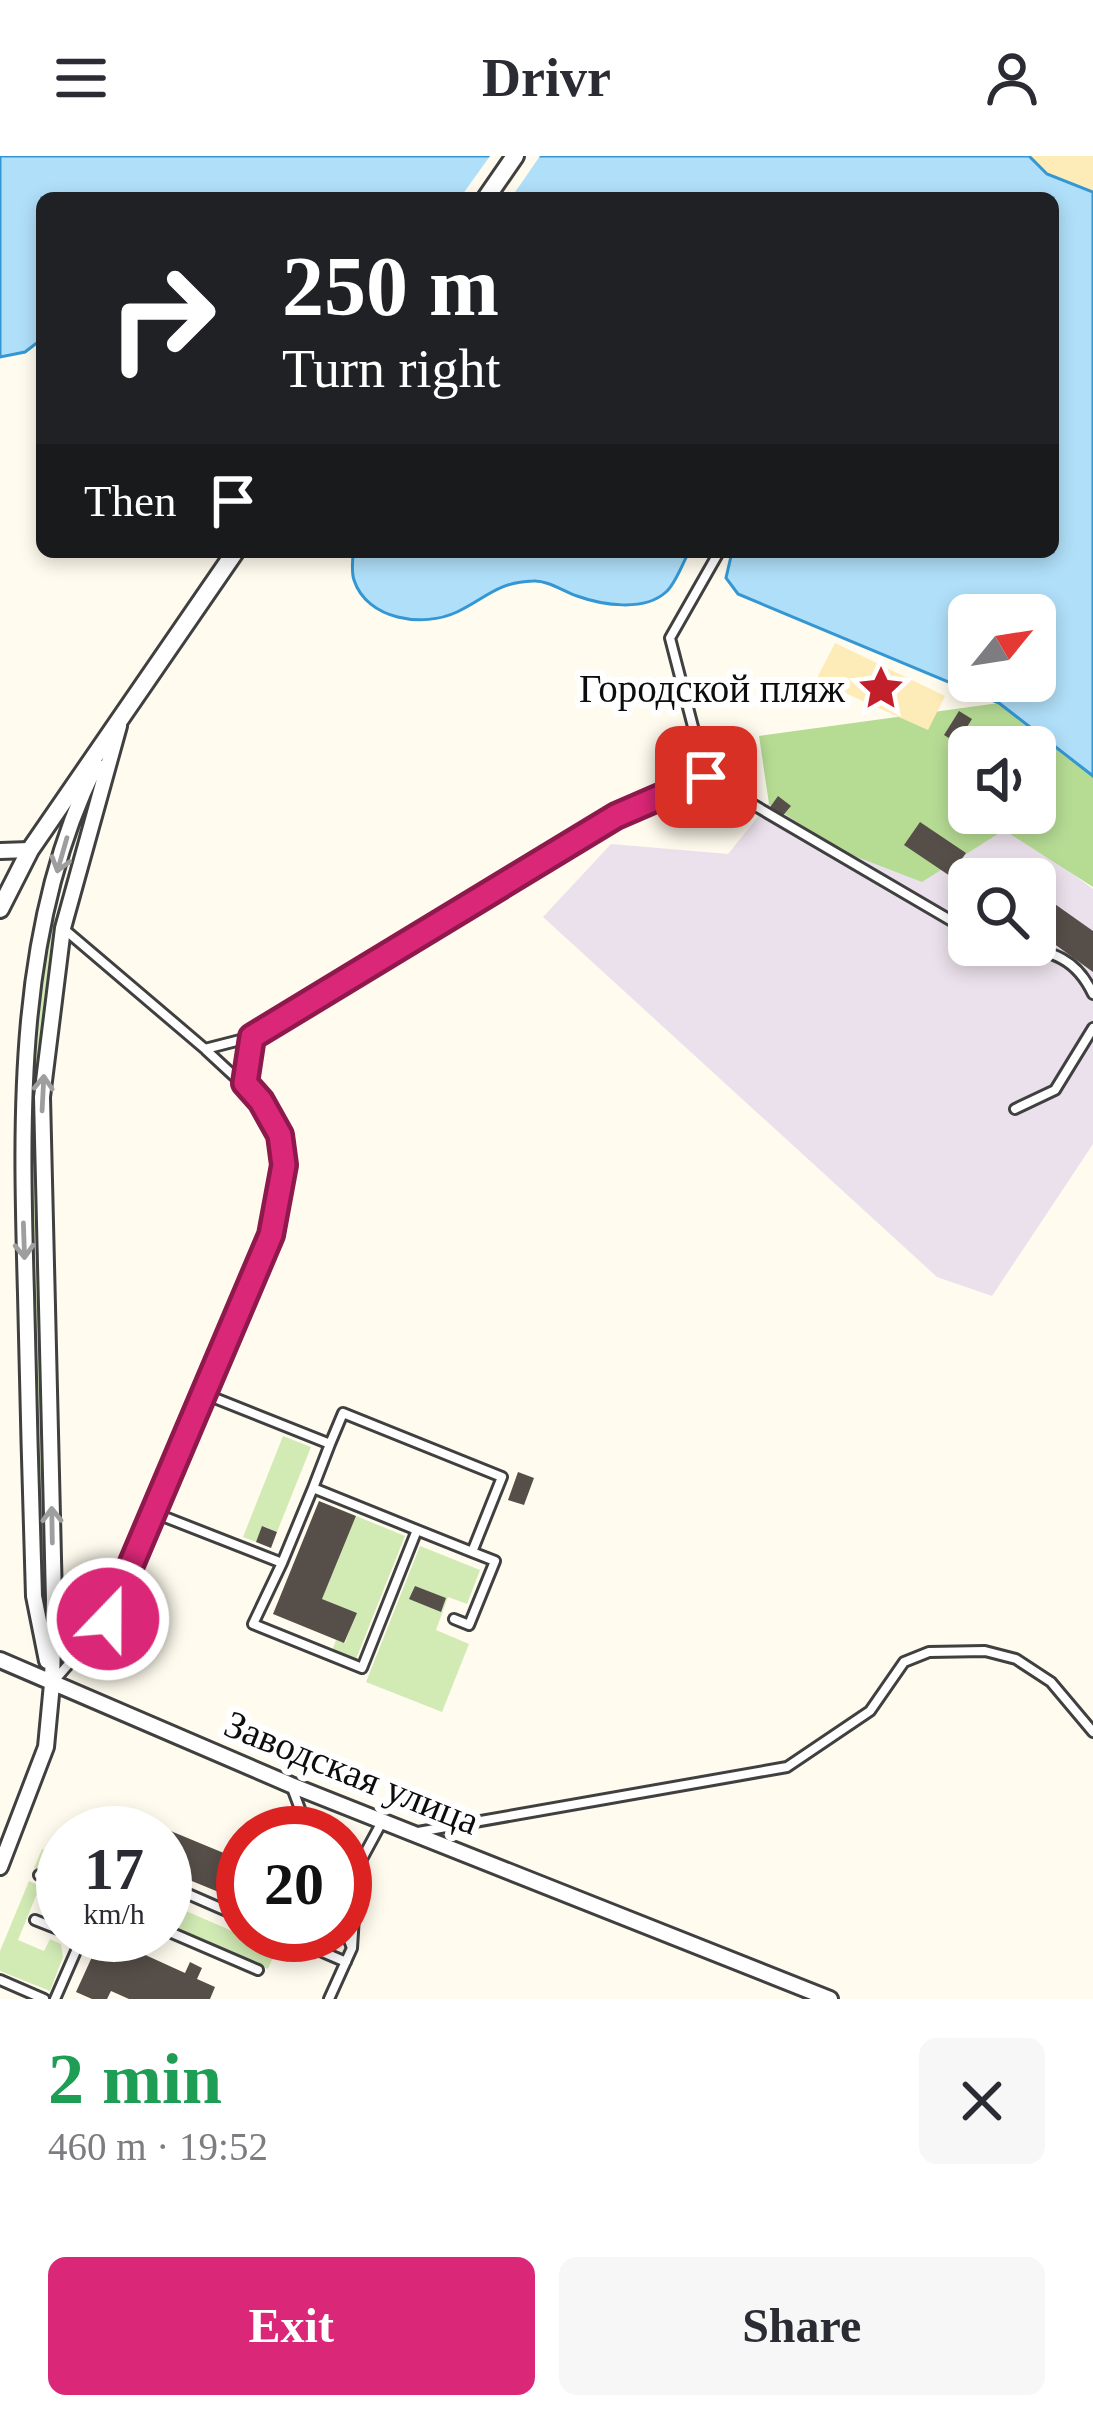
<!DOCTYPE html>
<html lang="en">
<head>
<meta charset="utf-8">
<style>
	body { margin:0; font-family:"Times New Roman",serif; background:#f7f7f7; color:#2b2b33; height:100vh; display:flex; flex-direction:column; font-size:45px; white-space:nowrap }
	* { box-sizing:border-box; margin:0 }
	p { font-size:39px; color:#7c7c81 }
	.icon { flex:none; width:66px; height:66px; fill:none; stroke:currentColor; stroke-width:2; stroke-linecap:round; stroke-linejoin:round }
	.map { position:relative; height:1843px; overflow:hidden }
	.drawer { display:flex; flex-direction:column; background:#fff; flex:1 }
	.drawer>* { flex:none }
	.banner { position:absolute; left:36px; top:36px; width:1023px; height:366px; border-radius:18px; box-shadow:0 6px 18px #0003; background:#202124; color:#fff; overflow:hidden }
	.needle { width:78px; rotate:60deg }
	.fabs { position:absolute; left:948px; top:438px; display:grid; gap:24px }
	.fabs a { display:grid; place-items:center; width:108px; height:108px; border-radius:18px; background:#fff; box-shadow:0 6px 18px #0003; font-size:60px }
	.speed { position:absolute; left:36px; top:1650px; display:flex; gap:24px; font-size:60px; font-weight:700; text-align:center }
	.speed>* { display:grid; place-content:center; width:156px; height:156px; border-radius:50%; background:#fff; box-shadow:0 6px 18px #0003; line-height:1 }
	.speed small { font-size:30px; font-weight:400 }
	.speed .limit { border:18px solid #d22; background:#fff; color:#111 }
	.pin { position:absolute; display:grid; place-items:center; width:102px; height:102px; color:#fff; margin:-51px; border-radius:24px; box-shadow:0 6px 18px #0006 }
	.me { position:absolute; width:132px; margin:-66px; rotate:22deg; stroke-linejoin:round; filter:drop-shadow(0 0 9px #0008) }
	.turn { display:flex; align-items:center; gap:42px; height:252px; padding:0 48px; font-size:54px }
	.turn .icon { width:156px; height:156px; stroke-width:2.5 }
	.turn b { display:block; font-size:84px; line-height:102px }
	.then { display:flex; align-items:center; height:114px; padding:0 48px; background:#0003; gap:24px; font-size:45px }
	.round { display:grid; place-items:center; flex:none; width:126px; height:126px; border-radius:18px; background:#f7f7f7 }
	.headline { display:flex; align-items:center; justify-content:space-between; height:204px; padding:0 48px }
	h1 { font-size:72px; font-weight:600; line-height:90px; color:#1e9e55 }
	.primary-button { display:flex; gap:24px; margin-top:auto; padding:24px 48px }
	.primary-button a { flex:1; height:138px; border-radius:18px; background:#db2777; color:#fff; font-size:48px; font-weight:600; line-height:138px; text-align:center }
	.primary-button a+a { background:#f7f7f7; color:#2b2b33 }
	header { display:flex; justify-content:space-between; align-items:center; height:156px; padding:0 48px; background:#fff; font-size:54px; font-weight:600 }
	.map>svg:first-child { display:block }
	.industrial { fill:#ebe1ec; fill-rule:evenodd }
	.green { fill:#d2ebb5 }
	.forest { fill:#b6dc94; fill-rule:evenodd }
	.sand { fill:#fdecb8 }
	.water { fill:#b0dff9; stroke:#3497d3; stroke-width:3; fill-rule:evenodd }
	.pier { fill:#fffbee }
	.building { fill:#564e49 }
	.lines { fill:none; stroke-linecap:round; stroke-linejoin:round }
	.service-casing { stroke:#404040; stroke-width:14 }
	.minor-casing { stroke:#404040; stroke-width:20 }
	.tertiary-casing { stroke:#404040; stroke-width:22 }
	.service { stroke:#fff; stroke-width:8 }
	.minor { stroke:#fff; stroke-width:14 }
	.tertiary { stroke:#fff; stroke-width:16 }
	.oneway { stroke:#9e9e9e }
	.route-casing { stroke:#8e194d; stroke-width:30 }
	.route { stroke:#db2777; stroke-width:21 }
	.labels { text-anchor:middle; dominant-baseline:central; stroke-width:12; stroke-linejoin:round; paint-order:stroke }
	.poi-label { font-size:39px; fill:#0d0d0d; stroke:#fff; text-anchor:end }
	.street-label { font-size:39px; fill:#0d0d0d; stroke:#fff }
</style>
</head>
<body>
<header><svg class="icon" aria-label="menu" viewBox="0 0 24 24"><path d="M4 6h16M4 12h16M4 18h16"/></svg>Drivr<svg class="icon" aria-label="person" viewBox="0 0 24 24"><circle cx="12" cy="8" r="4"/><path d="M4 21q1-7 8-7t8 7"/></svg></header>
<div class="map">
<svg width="1093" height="1843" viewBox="0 0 1093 1843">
	<rect width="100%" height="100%" fill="#fffbee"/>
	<!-- industrial -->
	<path class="industrial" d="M814,591L969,657H990L1093,733V988L992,1140L937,1121L543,761L611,688L728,698ZM969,723H1035V789H969Z"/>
	<!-- green -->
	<path class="green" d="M50,760L57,762L38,912L36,973L48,1435L39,1437L27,975L36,846Z
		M283,1280L311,1291L277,1376L263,1370L256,1386L243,1381Z
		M356,1360L405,1380L356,1503L332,1495L336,1484L345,1487L356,1457L322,1443Z
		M420,1390L480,1414L467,1448L448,1441L436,1474L469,1488L442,1556L366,1526Z
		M42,1693L63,1702V1724L34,1712Z
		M29,1725L40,1730L18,1784L44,1795L50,1783L61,1788L63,1801L50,1835L0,1815V1795Z
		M165,1746L276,1794L268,1813L165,1768Z"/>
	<!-- forest -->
	<path class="forest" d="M999,547L1093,620V731L1004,674L922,726L844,696L769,648L759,580ZM969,591H1035V657H969Z"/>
	<!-- sand -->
	<path class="sand" d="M1029,0H1093V36L1047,18Z
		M835,487L945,540L928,574L816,524Z"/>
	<!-- water -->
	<path class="water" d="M0,0H1029L1047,18L1093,36V620L999,547L738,438L726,422L732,396H1053V42H42V183L25,196L0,201ZM969,459H1035V525H969Z
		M353,396H689C682,408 676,427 666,436C644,456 602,449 577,440C563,435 547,424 533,425C497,426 485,443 457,456C423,472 367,464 354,424C351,416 353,405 353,396Z"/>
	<!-- pier -->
	<path class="pier" d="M490,0H540L511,42H460Z"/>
	<!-- building -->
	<path class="building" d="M736,518L745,523L730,546L722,541Z
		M959,555L972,563L957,587L944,579Z
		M778,640L791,650L780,663L768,654Z
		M920,666L966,697L950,720L904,689Z
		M1035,734L1093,775V816L1035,774Z
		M518,1316L534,1322L524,1349L508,1344Z
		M319,1345L356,1360L322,1443L357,1457L344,1487L273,1458Z
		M262,1370L277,1376L271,1392L256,1386Z
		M415,1430L446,1442L441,1456L409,1443Z
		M149,1666L243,1705V1746L165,1714V1677H145Z
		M102,1779L134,1783L130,1792L185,1817L190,1806L202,1812L197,1823L215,1831L210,1843H129L111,1835L107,1843H92L76,1836Z"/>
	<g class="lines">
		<defs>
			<path id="service" d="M706,621L670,482L719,396
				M64,773L205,893L252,881L295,859L616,660L706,621L969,775
				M1017,789C1054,797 1076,802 1093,838
				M245,925L252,881
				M1015,953L1055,934L1093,872
				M202,1237L330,1288L313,1332L417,1374L362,1512L253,1468L282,1407
				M330,1288L343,1257L502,1321L472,1396L417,1374
				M152,1356L282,1407L313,1332
				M454,1463L469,1469L495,1405L472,1396
				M53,1526L108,1463L271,1079L284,1009L280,979L261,945L206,894
				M291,1629L309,1677
				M418,1676L787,1611L870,1555L904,1506L929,1496L985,1495L1016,1503L1051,1526L1093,1576
				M39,1719L63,1729
				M165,1728L243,1762
				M35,1764L63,1775
				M165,1774L258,1814
				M283,1779L346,1806
				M352,1792L357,1712L383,1664
				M0,1824L44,1843
				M55,1843L83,1779
				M329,1843L352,1792L345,1774"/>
			<path id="minor" d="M0,695L30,694
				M0,1504L291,1629L830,1843
				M47,1505L34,1440C31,1339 28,1239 26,1138C21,961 15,772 96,609
				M0,1711L46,1591L52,1528L54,1444L42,941L63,772L119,570"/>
			<path id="tertiary" d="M486,42L515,0
				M0,753L30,694L235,396"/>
		</defs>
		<!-- service casing -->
		<use href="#service" class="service-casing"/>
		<!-- minor casing -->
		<use href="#minor" class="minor-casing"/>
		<!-- tertiary casing -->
		<use href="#tertiary" class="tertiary-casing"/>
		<!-- service -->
		<use href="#service" class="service"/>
		<!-- minor -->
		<use href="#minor" class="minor"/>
		<!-- tertiary -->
		<use href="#tertiary" class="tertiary"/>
	</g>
	<!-- one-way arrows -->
	<defs><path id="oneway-shaft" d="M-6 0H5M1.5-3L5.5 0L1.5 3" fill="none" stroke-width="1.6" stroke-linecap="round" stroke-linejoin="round" transform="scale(3)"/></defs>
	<g class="oneway">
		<use href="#oneway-shaft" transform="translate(62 699) rotate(106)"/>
		<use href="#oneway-shaft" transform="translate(43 937) rotate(-87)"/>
		<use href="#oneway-shaft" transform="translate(24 1085) rotate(88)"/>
		<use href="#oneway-shaft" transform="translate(52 1369) rotate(-91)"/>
	</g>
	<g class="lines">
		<defs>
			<path id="route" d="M108,1463L271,1079L284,1009L280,979L261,945L245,927L252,881L616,660L706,621"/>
		</defs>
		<!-- route casing -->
		<use href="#route" class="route-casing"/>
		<!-- route -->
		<use href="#route" class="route"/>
	</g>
	<!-- icons -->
	<defs>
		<symbol id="sight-bare" viewBox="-9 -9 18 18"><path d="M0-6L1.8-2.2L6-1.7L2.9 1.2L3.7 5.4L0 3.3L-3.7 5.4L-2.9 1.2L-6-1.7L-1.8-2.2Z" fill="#c31f2b" stroke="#fff" stroke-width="2.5" paint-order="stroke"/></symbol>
	</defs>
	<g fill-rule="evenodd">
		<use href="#sight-bare" x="848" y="499" width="66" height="66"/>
	</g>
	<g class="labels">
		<!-- poi labels -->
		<g class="poi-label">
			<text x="845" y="532">Городской пляж</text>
		</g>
		<!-- street labels -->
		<g class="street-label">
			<text transform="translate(352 1616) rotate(22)">Заводская улица</text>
		</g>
	</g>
</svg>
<div class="fabs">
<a><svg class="needle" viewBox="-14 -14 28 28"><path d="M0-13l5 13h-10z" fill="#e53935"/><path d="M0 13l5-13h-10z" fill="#7c7c81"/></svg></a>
<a><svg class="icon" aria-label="sound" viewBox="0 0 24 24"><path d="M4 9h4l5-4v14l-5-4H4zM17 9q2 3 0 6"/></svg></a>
<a><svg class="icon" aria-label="search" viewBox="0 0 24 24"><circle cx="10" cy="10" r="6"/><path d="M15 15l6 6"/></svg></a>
</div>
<div class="speed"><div>17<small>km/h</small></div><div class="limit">20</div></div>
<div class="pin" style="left:706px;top:621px;background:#d93025"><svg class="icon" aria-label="arrive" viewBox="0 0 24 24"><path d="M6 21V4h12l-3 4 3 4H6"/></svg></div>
<svg class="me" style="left:108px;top:1463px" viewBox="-20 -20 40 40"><circle r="17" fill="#db2777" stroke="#fff" stroke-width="3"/><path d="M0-11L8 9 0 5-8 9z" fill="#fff"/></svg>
<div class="banner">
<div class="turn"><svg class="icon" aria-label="right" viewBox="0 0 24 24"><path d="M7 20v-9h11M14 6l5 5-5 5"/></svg><div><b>250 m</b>Turn right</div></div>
<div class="then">Then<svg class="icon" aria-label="arrive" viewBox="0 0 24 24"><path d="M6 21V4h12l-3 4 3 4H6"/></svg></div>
</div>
</div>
<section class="drawer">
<div class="headline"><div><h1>2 min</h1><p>460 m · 19:52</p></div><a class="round"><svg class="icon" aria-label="close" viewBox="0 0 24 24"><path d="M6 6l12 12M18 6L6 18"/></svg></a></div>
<div class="primary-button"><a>Exit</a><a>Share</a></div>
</section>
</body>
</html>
